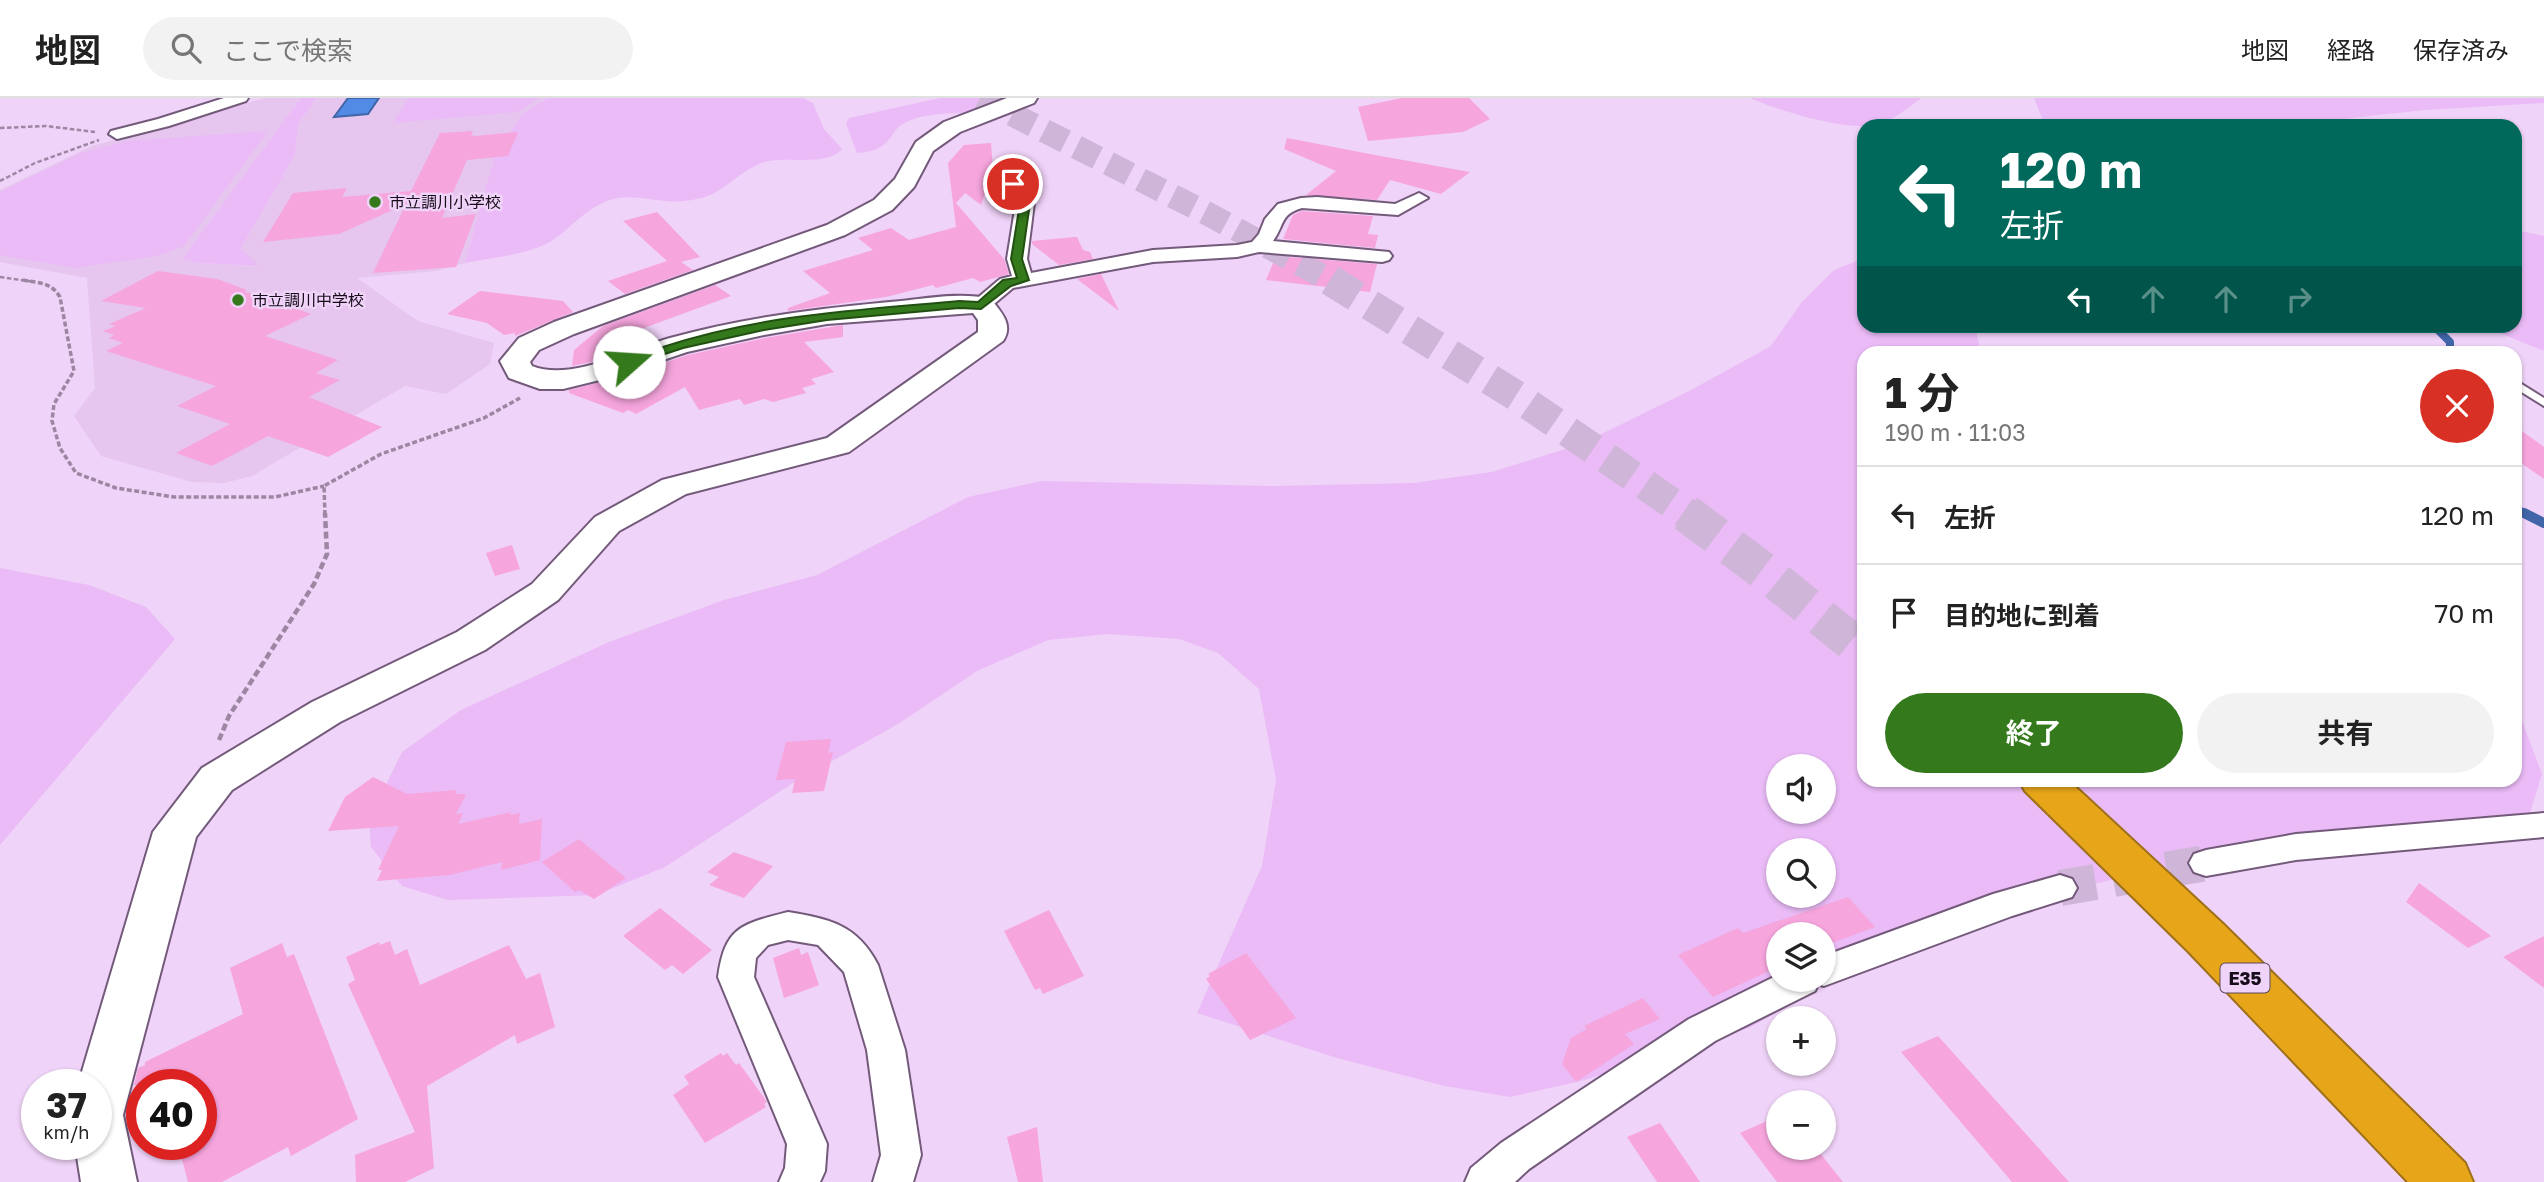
<!DOCTYPE html>
<html lang="ja">
<head>
<meta charset="utf-8">
<style>
	body { margin:0; font-family:"Golos Text","Noto Sans JP",sans-serif; background:#f2f2f2; color:#222; height:100vh; display:flex; flex-direction:column; font-size:26px; white-space:nowrap }
	* { box-sizing:border-box; margin:0 }
	p { font-size:23px; color:#767676 }
	.icon { flex:none; width:38px; height:38px; fill:none; stroke:currentColor; stroke-width:2; stroke-linecap:round; stroke-linejoin:round }
	.map { position:relative; flex:1; overflow:hidden }
	.panel { position:absolute; left:1857px; top:248px; width:665px; height:441px; display:flex; flex-direction:column; background:#fff; border-radius:21px; box-shadow:0 2px 5px #0004 }
	.panel>* { flex:none }
	.guide { position:absolute; left:1857px; top:21px; width:665px; height:214px; border-radius:21px; box-shadow:0 2px 5px #0004; background:#00695c; color:#fff; overflow:hidden }
	.controls { position:absolute; left:1766px; top:656px; display:grid; gap:14px }
	.controls a { display:grid; place-items:center; width:70px; height:70px; border-radius:50%; background:#fff; box-shadow:0 2px 5px #0004; font-size:35px }
	.speed { position:absolute; left:21px; top:971px; display:flex; gap:14px; font-size:35px; font-weight:700; text-align:center }
	.speed>* { display:grid; place-content:center; width:91px; height:91px; border-radius:50%; background:#fff; box-shadow:0 2px 5px #0004; line-height:1 }
	.speed small { font-size:18px; font-weight:400 }
	.speed .limit { border:10px solid #d22; background:#fff; color:#111 }
	.pin { position:absolute; display:grid; place-items:center; width:60px; height:60px; color:#fff; margin:-30px; border:4px solid #fff; border-radius:50%; box-shadow:0 2px 7px #0007 }
	.me { position:absolute; width:77px; margin:-38px; rotate:71deg; stroke-linejoin:round; filter:drop-shadow(0 0 5px #0008) }
	.turn { display:flex; align-items:center; gap:24px; height:147px; padding:0 28px; font-size:32px }
	.turn .icon { width:91px; height:91px; stroke-width:2.5 }
	.turn b { display:block; font-size:49px; line-height:60px }
	.lanes { display:flex; align-items:center; height:66px; padding:0 28px; background:#0003; justify-content:center; gap:35px; direction:ltr }
	.lanes .off { opacity:.35 }
	.round { display:grid; place-items:center; flex:none; width:74px; height:74px; border-radius:37px; background:#f2f2f2 }
	.summary { display:flex; align-items:center; justify-content:space-between; height:119px; padding:0 28px }
	h1 { font-size:42px; font-weight:700; line-height:52px }
	.cta { display:flex; gap:14px; margin-top:auto; padding:14px 28px }
	.cta a { flex:1; height:80px; border-radius:42px; background:#347a1c; color:#fff; font-size:28px; font-weight:700; line-height:80px; text-align:center }
	.cta a+a { background:#f2f2f2; color:#222 }
	ul { padding:0; list-style:none }
	li { display:flex; align-items:center; gap:21px; height:98px; padding:0 28px; border-top:2px solid #e0e0e0 }
	li div { flex:1 }
	li b { display:block; font-size:26px }
	li em { font-style:normal }
	header { display:flex; align-items:center; gap:42px; box-sizing:border-box; height:98px; padding:0 35px; background:#fff; border-bottom:2px solid #e0e0e0 }
	header strong { font-size:33px }
	nav { display:flex; gap:38px; margin-inline-start:auto; font-size:24px }
	.search { width:490px; height:63px; background:#f2f2f2; display:flex; align-items:center; gap:18px; box-sizing:border-box; padding:0 24px; border-radius:38px; color:#767676; font-size:26px }
	.map>svg:first-child { display:block }
	.built { fill:#e6c5ef }
	.green { fill:#eabbf7; fill-rule:evenodd }
	.water { fill:#528be5; stroke:#4065a8; stroke-width:2 }
	.lines { fill:none; stroke-linecap:round; stroke-linejoin:round }
	.stream-far1 { stroke:#4065a8; stroke-width:8 }
	.stream { stroke:#4065a8; stroke-width:10 }
	.building { fill:#f6a5dd }
	.street-tunnel { stroke:#cfb5d7; stroke-width:36; stroke-dasharray:36 18; stroke-linecap:butt }
	.highway-tunnel-far2 { stroke:#cfb5d7; stroke-width:24; stroke-dasharray:24 12; stroke-linecap:butt }
	.highway-tunnel-far1 { stroke:#cfb5d7; stroke-width:31; stroke-dasharray:31 16; stroke-linecap:butt }
	.highway-tunnel { stroke:#cfb5d7; stroke-width:38; stroke-dasharray:38 19; stroke-linecap:butt }
	.lane-casing { stroke:#735a7a; stroke-width:4 }
	.street-casing { stroke:#735a7a; stroke-width:4 }
	.secondary-casing { stroke:#735a7a; stroke-width:4 }
	.highway-casing { stroke:#9e7019; stroke-width:4 }
	.path-far2 { stroke:#9c86a2; stroke-width:2.5; stroke-dasharray:4.5 2.5; stroke-linecap:butt }
	.path-far1 { stroke:#9c86a2; stroke-width:3.5; stroke-dasharray:5 2.5; stroke-linecap:butt }
	.path { stroke:#9c86a2; stroke-width:4.5; stroke-dasharray:7 3.5; stroke-linecap:butt }
	.lane { fill:#fff; fill-rule:evenodd }
	.street { fill:#fff; fill-rule:evenodd }
	.secondary { fill:#fff; fill-rule:evenodd }
	.highway { fill:#e7a619; fill-rule:evenodd }
	.route { fill:#347a1c; stroke:#224f12; stroke-width:2 }
	.poi-dot { fill:#347a1c; stroke:#f0d3f8; stroke-width:2.5 }
	.labels { text-anchor:middle; dominant-baseline:central; stroke-width:5; stroke-linejoin:round; paint-order:stroke }
	.far-poi-label { font-size:16px; fill:#170d1a; stroke:#f0d3f8; text-anchor:start }
	.shield { fill:#f0d3f8; stroke:#58485d; stroke-width:2 }
	.shield-label { font-size:18px; font-weight:bold; fill:#170d1a }
</style>
</head>
<body>
<header>
<strong>地図</strong>
<div class="search"><svg class="icon" aria-label="search" viewBox="0 0 24 24"><circle cx="10" cy="10" r="6"/><path d="M15 15l6 6"/></svg>ここで検索</div>
<nav><a>地図</a><a>経路</a><a>保存済み</a></nav>
</header>
<div class="map">
<svg width="2544" height="1084" viewBox="0 0 2544 1084">
	<rect width="100%" height="100%" fill="#f0d3f8"/>
	<!-- built -->
	<path class="built" d="M265,0H301L182,161L197,165L258,168L241,150L295,57L298,26L317,0H548L522,16L495,57L465,165L435,173L357,180L418,223L494,245L490,266L446,296L405,288L252,378L224,385L192,384L101,358L74,318L95,290L87,180L0,164V92L92,48Z"/>
	<!-- green -->
	<path class="green" d="M301,0H317L298,26L295,57L241,150L259,168L197,165L182,161Z
		M409,0H539L517,14L393,25Z
		M548,0H803L813,5L824,31L842,51C827,70 780,56 759,66C729,80 722,100 684,103C659,106 634,94 610,102C586,110 572,129 553,142C532,156 490,160 465,165L495,57L522,16Z
		M940,0H1019C1006,5 991,13 977,14C955,16 931,14 911,22C885,31 898,52 857,55L846,26L849,20Z
		M1750,0H1920V1C1909,9 1897,19 1883,25C1855,37 1777,12 1750,0Z
		M2034,0H2544V5L2425,12L2342,21L2305,28H2045Z
		M268,33L184,148L157,158L74,170L0,157V94L81,55L127,43Z
		M2515,132L2544,138V253L2483,228H2515Z
		M1864,160V228H1975L1981,255L1864,256V682H2515V610L2518,612L2542,676L2530,715L2440,747L2276,743L2017,804L1876,859L1749,930L1581,983L1510,999L1445,988L1337,960L1197,915L1262,768L1276,682L1259,591L1218,555L1179,541L1108,536L1048,542L977,573L898,626L793,685L665,769L596,797L448,802L402,788L371,749L369,721L402,654L461,612L609,544L724,502L817,477L968,399L1042,383L1272,388L1414,385L1492,374L1581,346L1691,292L1771,248L1802,204L1834,172ZM1778,668H1824V714H1778ZM1778,752H1824V798H1778ZM1778,836H1824V882H1778Z
		M0,470L89,487L146,509L175,541L0,747Z"/>
	<!-- water -->
	<path class="water" d="M348,0H379L368,16L334,19Z"/>
	<g class="lines">
		<!-- stream-far1 -->
		<path class="stream-far1" d="M2434,228L2450,244V256
			M2515,410L2528,417"/>
		<!-- stream -->
		<path class="stream" d="M2524,415L2544,425"/>
	</g>
	<!-- building -->
	<path class="building" d="M1402,0H1469L1490,21L1463,34L1368,43L1358,9Z
		M473,33L471,37L475,38L518,34L508,58L467,62L442,120L476,116L456,169L373,175L406,106L339,136L263,144L293,95L347,90L342,99L411,93L440,35Z
		M1287,40L1375,57L1470,74L1441,96L1390,82L1377,102L1306,97L1336,73L1284,51Z
		M991,45L993,72L981,107L965,95L956,105L1004,161L1009,176L980,184L973,180L936,190L933,187L886,199L788,213V210L830,195L803,173L873,152L858,140L891,130L909,142L956,129L948,65L964,47Z
		M1302,113L1373,118L1368,136L1378,137L1375,150L1283,141L1293,117Z
		M657,114L700,159L681,164L693,172L625,196L608,183L667,163L623,123Z
		M1075,139H1077L1083,152L1090,154L1093,161L1059,167L1032,146V143Z
		M1276,158L1377,166L1370,194L1266,182Z
		M158,173L217,181L247,192L244,194L261,197L311,216L265,238L338,262L316,275L340,282L309,299L382,329L328,359L268,338L212,368L176,355L230,326L177,308L216,288L106,253L123,245L109,240L114,237L103,233L116,228L109,226L146,210L101,203Z
		M1101,176L1119,213L1077,181Z
		M715,187L731,198L595,248L600,262L572,268L574,252L603,228Z
		M480,193L563,203L573,214L515,238V235L504,237L487,225L447,216Z
		M843,227V239L804,244L834,274L811,281L816,286L802,290L806,295L773,304L764,301L744,307L740,301L699,312L685,289L636,316L628,312L623,315L569,295V292L617,280L688,257L765,240Z
		M2515,328L2544,349V381L2515,361Z
		M512,447L520,471L495,478L486,455Z
		M831,641L828,655L833,654L824,693L792,695L795,681L776,682L786,644Z
		M373,679L407,696L457,692L455,696H466L456,716L463,715L458,726L511,714L510,717L520,715L519,726L542,721L540,762L501,772L502,764L450,777L377,783L382,772H378L399,728L328,733L345,699Z
		M579,741L626,780L594,801L579,792L575,794L542,764Z
		M734,754L773,768L744,800L709,787L719,779L707,774Z
		M2419,785L2491,838L2468,850L2406,804Z
		M1848,799L1875,829L1824,848V836H1778V869L1713,899L1678,857L1738,830L1743,835Z
		M660,810L712,852L683,876L672,867L665,872L623,838Z
		M1049,812L1084,878L1043,896L1040,890L1035,892L1004,833Z
		M2544,838V890L2503,859Z
		M390,843L395,857L407,851L420,887L509,847L526,881L540,875L555,929L517,946L515,937L427,988L434,1070L405,1084H356L355,1057L415,1034L348,886L355,882L346,859L379,844L380,847Z
		M282,845L287,859L294,856L358,1021L291,1058L288,1049L222,1084H188L178,1046H201V987H134L138,970L145,967V964L243,916L230,870Z
		M799,850L801,857L808,854L819,887L784,900L773,860Z
		M1246,855L1296,920L1250,942L1206,881L1210,878L1208,876Z
		M1643,900L1660,921L1625,936L1634,946L1576,984L1562,966L1571,940L1587,931L1584,928Z
		M1938,938L2069,1084H2012L1901,954Z
		M721,955L723,958L727,955L736,967L739,965L767,1004L764,1006L766,1009L705,1045L673,997L689,986L684,978Z
		M1778,1018V1050H1816L1843,1084H1777L1740,1035Z
		M1660,1025L1700,1084H1657L1627,1039Z
		M1037,1029L1043,1084H1018L1007,1039Z"/>
	<g class="lines">
		<!-- street-tunnel -->
		<path class="street-tunnel" d="M2060,790L2206,765"/>
		<!-- highway-tunnel-far2 -->
		<path class="highway-tunnel-far2" d="M980,0L1210,117L1333,184"/>
		<!-- highway-tunnel-far1 -->
		<path class="highway-tunnel-far1" d="M1330,182L1518,299L1689,417"/>
		<!-- highway-tunnel -->
		<path class="highway-tunnel" d="M1686,415L1770,478L1864,554"/>
		<defs>
			<path id="lane" d="M2515,282L2544,300V308L2515,290Z"/>
			<path id="street" d="M224,0H248L246,3L169,28L117,41L109,36L111,33L158,21Z
				M1016,68L1025,73L1022,86L1034,105L1027,161L1031,175L1153,152L1237,147L1252,144L1259,136L1265,121L1278,106L1301,100L1317,99L1395,106L1419,95L1428,100L1398,117L1302,110C1279,117 1285,127 1273,143L1389,154L1392,158L1389,162L1382,164L1259,154L1237,159L1153,164L1013,190L988,211H974L971,207L974,203L1000,181L1012,178L1007,161L1016,105L1004,86L1007,73Z
				M2544,715V739L2296,762L2206,778L2194,774L2189,765L2194,756L2206,752L2296,736Z
				M2060,777L2072,781L2077,790L2072,799L2012,818L1824,888L1818,886L1815,893L1715,943L1529,1071L1515,1084H1465L1471,1070L1501,1045L1689,921L1778,877V882H1824V858L1993,796Z
				M788,814C829,821 857,826 878,867L905,952L921,1057L913,1084H873L881,1057L867,952L844,874L818,847L788,842L768,847L756,860L754,879L827,1046L825,1073L820,1084H779L785,1070L787,1046L718,879C725,828 742,826 788,814Z"/>
			<path id="secondary" d="M1007,0H1037L1034,5L960,34L933,53L914,89L892,112L845,137L574,236L539,252L530,264L532,268C572,284 631,251 670,240C746,219 823,210 901,203C930,200 962,194 991,201C1001,214 1014,227 1003,243L849,354L686,396L619,433L558,502L485,552L340,624L232,692L196,739L123,1017L137,1084H81L75,1046H96V987H78L153,734L202,670L312,604L457,534L532,486L595,419L662,382L827,340L978,234V222L973,215L827,226L764,237L687,254L616,278L563,291H540L509,280L500,263L519,240L554,224L827,127L874,102L895,81L916,44L944,24Z"/>
			<path id="highway" d="M2019,682H2068L2223,826L2465,1065L2473,1084H2408L2189,854L2025,693Z"/>
		</defs>
		<!-- lane casing -->
		<use href="#lane" class="lane-casing"/>
		<!-- street casing -->
		<use href="#street" class="street-casing"/>
		<!-- secondary casing -->
		<use href="#secondary" class="secondary-casing"/>
		<!-- highway casing -->
		<use href="#highway" class="highway-casing"/>
		<!-- path-far2 -->
		<path class="path-far2" d="M0,30L46,28L95,34
			M0,83L35,65L99,42
			M0,179L35,184"/>
		<!-- path-far1 -->
		<path class="path-far1" d="M23,182C39,185 51,184 60,199L74,273L54,306L52,323L60,350L76,375L116,390L174,399H275L324,388
			M325,417L324,388L381,356L484,320L520,300"/>
		<!-- path -->
		<path class="path" d="M219,642L229,618L314,486L327,456L325,415"/>
		<!-- lane -->
		<use href="#lane" class="lane"/>
		<!-- street -->
		<use href="#street" class="street"/>
		<!-- secondary -->
		<use href="#secondary" class="secondary"/>
		<!-- highway -->
		<use href="#highway" class="highway"/>
	</g>
	<!-- route -->
	<path class="route" d="M1010,84H1017L1030,105L1022,161L1029,182L1011,188L981,211L959,210L827,222L764,232L683,250L629,268L623,264C633,256 650,253 663,249C758,217 860,212 959,203L978,204L1003,182L1017,180L1011,161L1020,105L1008,86Z"/>
	<!-- markers -->
	<g class="poi-dot">
		<circle cx="375" cy="104" r="7"/>
		<circle cx="238" cy="202" r="7"/>
	</g>
	<g class="labels">
		<!-- far-poi labels -->
		<g class="far-poi-label">
			<text x="389" y="104">市立調川小学校</text>
			<text x="252" y="202">市立調川中学校</text>
		</g>
		<!-- shield labels -->
		<rect class="shield" x="2220.5" y="865.5" width="49" height="29" rx="5"/>
		<g class="shield-label">
			<text x="2245" y="880">E35</text>
		</g>
	</g>
</svg>
<div class="controls">
<a><svg class="icon" aria-label="sound" viewBox="0 0 24 24"><path d="M4 9h4l5-4v14l-5-4H4zM17 9q2 3 0 6"/></svg></a>
<a><svg class="icon" aria-label="search" viewBox="0 0 24 24"><circle cx="10" cy="10" r="6"/><path d="M15 15l6 6"/></svg></a>
<a><svg class="icon" aria-label="layers" viewBox="0 0 24 24"><path d="M12 4l9 5-9 5-9-5zM3 14l9 5 9-5"/></svg></a>
<a>+</a>
<a>−</a>
</div>
<div class="speed"><div>37<small>km/h</small></div><div class="limit">40</div></div>
<div class="pin" style="left:1013px;top:86px;background:#d93025"><svg class="icon" aria-label="arrive" viewBox="0 0 24 24"><path d="M6 21V4h12l-3 4 3 4H6"/></svg></div>
<svg class="me" style="left:629px;top:264px" viewBox="-20 -20 40 40"><circle r="19" fill="#fff"/><path d="M0-13L10 11 0 6-10 11z" fill="#347a1c"/></svg>
<div class="guide">
<div class="turn"><svg class="icon" aria-label="left" viewBox="0 0 24 24"><path d="M17 20v-9H6M10 6l-5 5 5 5"/></svg><div><b>120 m</b>左折</div></div>
<div class="lanes"><svg class="icon" aria-label="left" viewBox="0 0 24 24"><path d="M17 20v-9H6M10 6l-5 5 5 5"/></svg><svg class="icon off" aria-label="ahead" viewBox="0 0 24 24"><path d="M12 20V5M6 11l6-6 6 6"/></svg><svg class="icon off" aria-label="ahead" viewBox="0 0 24 24"><path d="M12 20V5M6 11l6-6 6 6"/></svg><svg class="icon off" aria-label="right" viewBox="0 0 24 24"><path d="M7 20v-9h11M14 6l5 5-5 5"/></svg></div>
</div>
<section class="panel">
<div class="summary"><div><h1>1 分</h1><p>190 m · 11:03</p></div><a class="round" style="background:#d93025;color:#fff"><svg class="icon" aria-label="close" viewBox="0 0 24 24"><path d="M6 6l12 12M18 6L6 18"/></svg></a></div>
<ul>
<li><svg class="icon" aria-label="left" viewBox="0 0 24 24"><path d="M17 20v-9H6M10 6l-5 5 5 5"/></svg><div><b>左折</b></div><em>120 m</em></li>
<li><svg class="icon" aria-label="arrive" viewBox="0 0 24 24"><path d="M6 21V4h12l-3 4 3 4H6"/></svg><div><b>目的地に到着</b></div><em>70 m</em></li>
</ul>
<div class="cta"><a>終了</a><a>共有</a></div>
</section>
</div>
</body>
</html>
